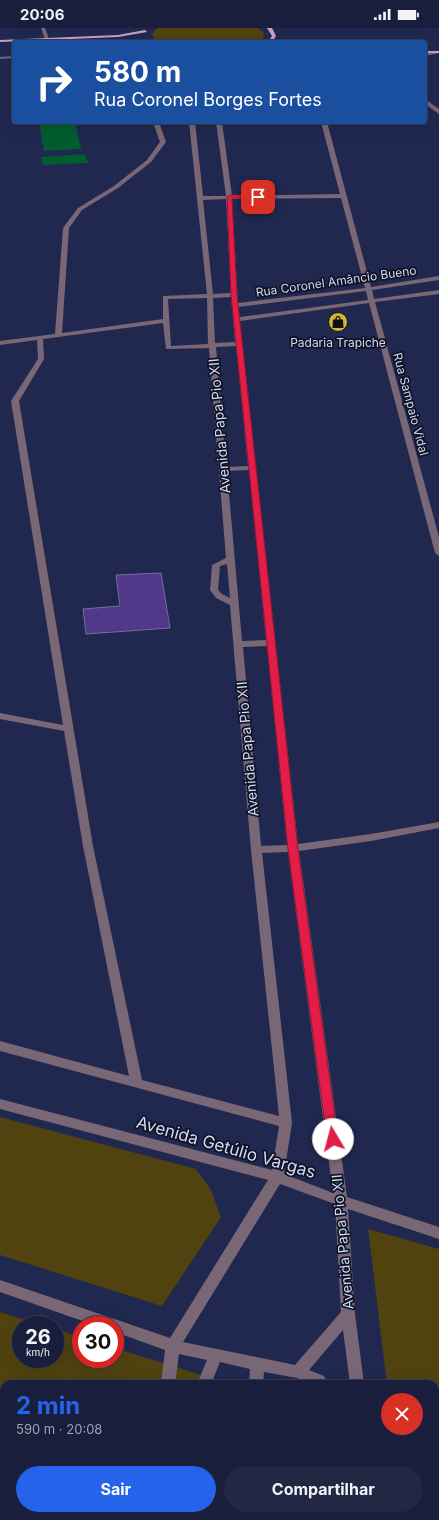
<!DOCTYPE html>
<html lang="pt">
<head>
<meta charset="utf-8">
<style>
	body { margin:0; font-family:Inter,sans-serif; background:#222743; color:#f1f3f6; height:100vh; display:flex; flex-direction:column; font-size:15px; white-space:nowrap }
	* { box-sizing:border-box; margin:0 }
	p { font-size:13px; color:#9fa2af }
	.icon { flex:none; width:22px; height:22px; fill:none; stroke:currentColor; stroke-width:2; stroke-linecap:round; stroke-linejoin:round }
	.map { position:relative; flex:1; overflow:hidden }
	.drawer { position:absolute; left:0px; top:1352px; width:439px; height:140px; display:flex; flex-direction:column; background:#191e3c; border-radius:12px 12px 0 0; box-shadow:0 4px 16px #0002,0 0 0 1px #373c56 }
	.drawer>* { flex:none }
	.guide { position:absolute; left:12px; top:12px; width:415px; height:84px; border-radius:4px; box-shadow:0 4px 16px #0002,0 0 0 1px #373c56; background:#1a4fa0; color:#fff; overflow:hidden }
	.speed { position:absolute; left:12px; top:1288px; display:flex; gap:8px; font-size:20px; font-weight:700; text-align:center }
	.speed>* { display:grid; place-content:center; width:52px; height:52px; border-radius:50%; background:#191e3c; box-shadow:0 4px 16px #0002,0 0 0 1px #373c56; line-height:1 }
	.speed small { font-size:10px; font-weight:400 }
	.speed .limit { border:6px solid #d22; background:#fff; color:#111 }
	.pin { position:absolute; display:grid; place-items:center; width:34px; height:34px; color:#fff; margin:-17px; border-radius:8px; box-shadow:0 2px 6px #0006 }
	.me { position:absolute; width:44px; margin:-22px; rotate:352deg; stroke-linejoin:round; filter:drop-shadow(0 0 3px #0008) }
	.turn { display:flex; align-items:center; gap:14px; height:84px; padding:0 16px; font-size:18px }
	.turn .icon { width:52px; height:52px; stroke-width:2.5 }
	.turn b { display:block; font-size:28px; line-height:34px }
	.round { display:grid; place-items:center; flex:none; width:42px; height:42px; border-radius:21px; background:#222743 }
	.summary { display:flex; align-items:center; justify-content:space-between; height:68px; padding:0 16px }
	h1 { font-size:24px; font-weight:700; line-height:30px; color:#2563eb }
	.cta { display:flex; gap:8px; margin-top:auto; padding:8px 16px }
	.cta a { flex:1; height:46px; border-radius:24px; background:#2563eb; color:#fff; font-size:16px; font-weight:700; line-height:46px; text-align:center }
	.cta a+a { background:#222743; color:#f1f3f6 }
	.status { display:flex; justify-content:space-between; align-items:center; height:28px; padding:0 20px; background:#191e3c; direction:ltr }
	.status svg { height:11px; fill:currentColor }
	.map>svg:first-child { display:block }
	.green { fill:#50430f }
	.water { fill:#015d30 }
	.building { fill:#51388b; stroke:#766b9b }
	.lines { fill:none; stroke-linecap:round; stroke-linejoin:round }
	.minor { fill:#7a6776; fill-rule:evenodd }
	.major { fill:#c8a1c0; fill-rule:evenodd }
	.route { fill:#e11d48; stroke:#92132f }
	.labels { text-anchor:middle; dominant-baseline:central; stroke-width:3.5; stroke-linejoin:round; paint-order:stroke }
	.far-street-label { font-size:12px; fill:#d2d9f4; stroke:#0f1325 }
	.far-poi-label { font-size:12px; fill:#d2d9f4; stroke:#0f1325 }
	.street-label { font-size:14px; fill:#d2d9f4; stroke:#0f1325 }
	.near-street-label { font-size:17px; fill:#d2d9f4; stroke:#0f1325 }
</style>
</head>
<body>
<div class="status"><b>20:06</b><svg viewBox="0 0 49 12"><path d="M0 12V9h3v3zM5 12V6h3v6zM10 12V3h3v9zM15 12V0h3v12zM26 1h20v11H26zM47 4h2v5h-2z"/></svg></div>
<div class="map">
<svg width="439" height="1492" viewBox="0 0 439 1492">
	<rect width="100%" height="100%" fill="#212850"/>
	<!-- green -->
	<path class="green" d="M158,0H258L263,4L264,9L259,14H157L152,7L155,2Z
		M0,1089L196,1141L211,1162L221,1189L162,1278L0,1227Z
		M368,1201L439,1221V1492H404L403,1488H435V1356H387Z
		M0,1284L42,1297H21V1331H55V1301L81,1309V1331H115V1320L230,1356H4V1488H302V1492H0Z"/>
	<!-- water -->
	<path class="water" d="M39,94H75L81,121L44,123Z
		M85,126L88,135L43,137L41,129Z"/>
	<!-- building -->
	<path class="building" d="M161,545L170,600L86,606L83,581L120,578L116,547Z"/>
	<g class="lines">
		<!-- minor -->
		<path class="minor" d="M41,0H45L50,14H46Z
			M439,23V25L425,28V26Z
			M14,28V30L0,31V29Z
			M425,71L439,81V86L425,76Z
			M153,94H159L166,114L151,134L118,160L82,182L69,200L62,305L163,291V268L207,266L189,94H195L203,168H226L216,94H222L232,168L340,166L321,94H327L371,259L439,248V252L372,262L374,271L439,262V266L375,274L439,509V528L435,525L369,275L240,293L298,816L371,806L439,794V800L371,813L299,823L347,1169L439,1199V1211L348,1181L355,1286L364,1356H350L343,1302L309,1342L324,1348L329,1356H310L297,1350L264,1344L263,1356H249L250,1341L220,1334L211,1356H197L207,1332L179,1326L175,1356H161L165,1322L115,1304V1297H94L0,1264V1252L170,1310L268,1152L0,1081V1071L272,1142L279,1098L0,1023V1013L129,1048L83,818L64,703L0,691V685L63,697L11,373L38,331L37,312L0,317V313L55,306L63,200L78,180L114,158L147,132L160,114ZM341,170L365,260L238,275L232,171ZM226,171L231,265L213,266L203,172ZM366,263L368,272L240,289L238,279ZM231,269L235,314L215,315L213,270ZM207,270L208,316L171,318L168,271ZM163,295L166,321L209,320L226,530L212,537L210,562L216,570L230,577L251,822L279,1088L142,1052L93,818L19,373L44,331L43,311ZM236,318L248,438L226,439L216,319ZM249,442L266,612L242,613L227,443ZM227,536L230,570L222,566L218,562L220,538ZM267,618L287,817L261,818L243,619ZM288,824L333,1165L284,1146L292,1095L262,825ZM280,1156L335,1176L341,1284L295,1337L183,1314Z
			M149,1488H165V1492H149Z
			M244,1488H260L261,1492H245Z
			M342,1488H358L359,1492H343Z
			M367,1488H383V1492H367Z"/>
		<!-- major -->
		<path class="major" d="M267,0H272L276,8L272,14H268L272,8Z
			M145,2L147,4L118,9L0,14V12L118,7Z
			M145,12L147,14H117L119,13Z
			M425,23H439V25H425Z"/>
	</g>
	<!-- route -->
	<path class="route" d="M258,167L260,168V170H232L237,267L298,821L338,1111L337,1115L333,1116L329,1115L327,1111L288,821L231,267L227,169L230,167Z"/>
	<!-- icons -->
	<defs>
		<symbol id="shop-disc" viewBox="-11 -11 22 22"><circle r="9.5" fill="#d6b534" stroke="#0f1325"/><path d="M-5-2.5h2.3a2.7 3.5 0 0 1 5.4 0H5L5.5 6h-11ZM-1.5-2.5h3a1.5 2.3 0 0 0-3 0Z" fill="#111"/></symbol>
	</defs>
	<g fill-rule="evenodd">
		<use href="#shop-disc" x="327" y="283" width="22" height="22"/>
	</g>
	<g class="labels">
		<!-- far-street labels -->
		<g class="far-street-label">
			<text transform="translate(336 253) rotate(-8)">Rua Coronel Amâncio Bueno</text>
			<text transform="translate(411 376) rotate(75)">Rua Sampaio Vidal</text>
		</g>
		<!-- far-poi labels -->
		<g class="far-poi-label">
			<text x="338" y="314">Padaria Trapiche</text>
		</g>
		<!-- street labels -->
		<g class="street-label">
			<text transform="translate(219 398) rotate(-95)">Avenida Papa Pio XII</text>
			<text transform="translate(247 721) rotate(-95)">Avenida Papa Pio XII</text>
			<text transform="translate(342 1214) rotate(-95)">Avenida Papa Pio XII</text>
		</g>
		<!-- near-street labels -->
		<g class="near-street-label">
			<text transform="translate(226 1119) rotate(16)">Avenida Getúlio Vargas</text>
		</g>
	</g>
</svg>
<div class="speed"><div>26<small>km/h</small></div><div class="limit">30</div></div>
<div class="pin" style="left:258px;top:169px;background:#d93025"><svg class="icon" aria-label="arrive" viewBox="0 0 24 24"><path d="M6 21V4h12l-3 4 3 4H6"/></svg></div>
<svg class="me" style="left:333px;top:1111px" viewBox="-20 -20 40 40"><circle r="19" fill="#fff"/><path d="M0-13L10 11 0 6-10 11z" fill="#e11d48"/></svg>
<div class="guide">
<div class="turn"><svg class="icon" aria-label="right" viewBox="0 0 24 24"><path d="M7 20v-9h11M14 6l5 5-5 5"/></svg><div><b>580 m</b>Rua Coronel Borges Fortes</div></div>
</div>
<section class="drawer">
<div class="summary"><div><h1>2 min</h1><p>590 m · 20:08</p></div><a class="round" style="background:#d93025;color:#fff"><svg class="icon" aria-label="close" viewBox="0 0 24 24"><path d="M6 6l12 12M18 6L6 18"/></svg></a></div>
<div class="cta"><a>Sair</a><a>Compartilhar</a></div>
</section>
</div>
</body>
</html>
